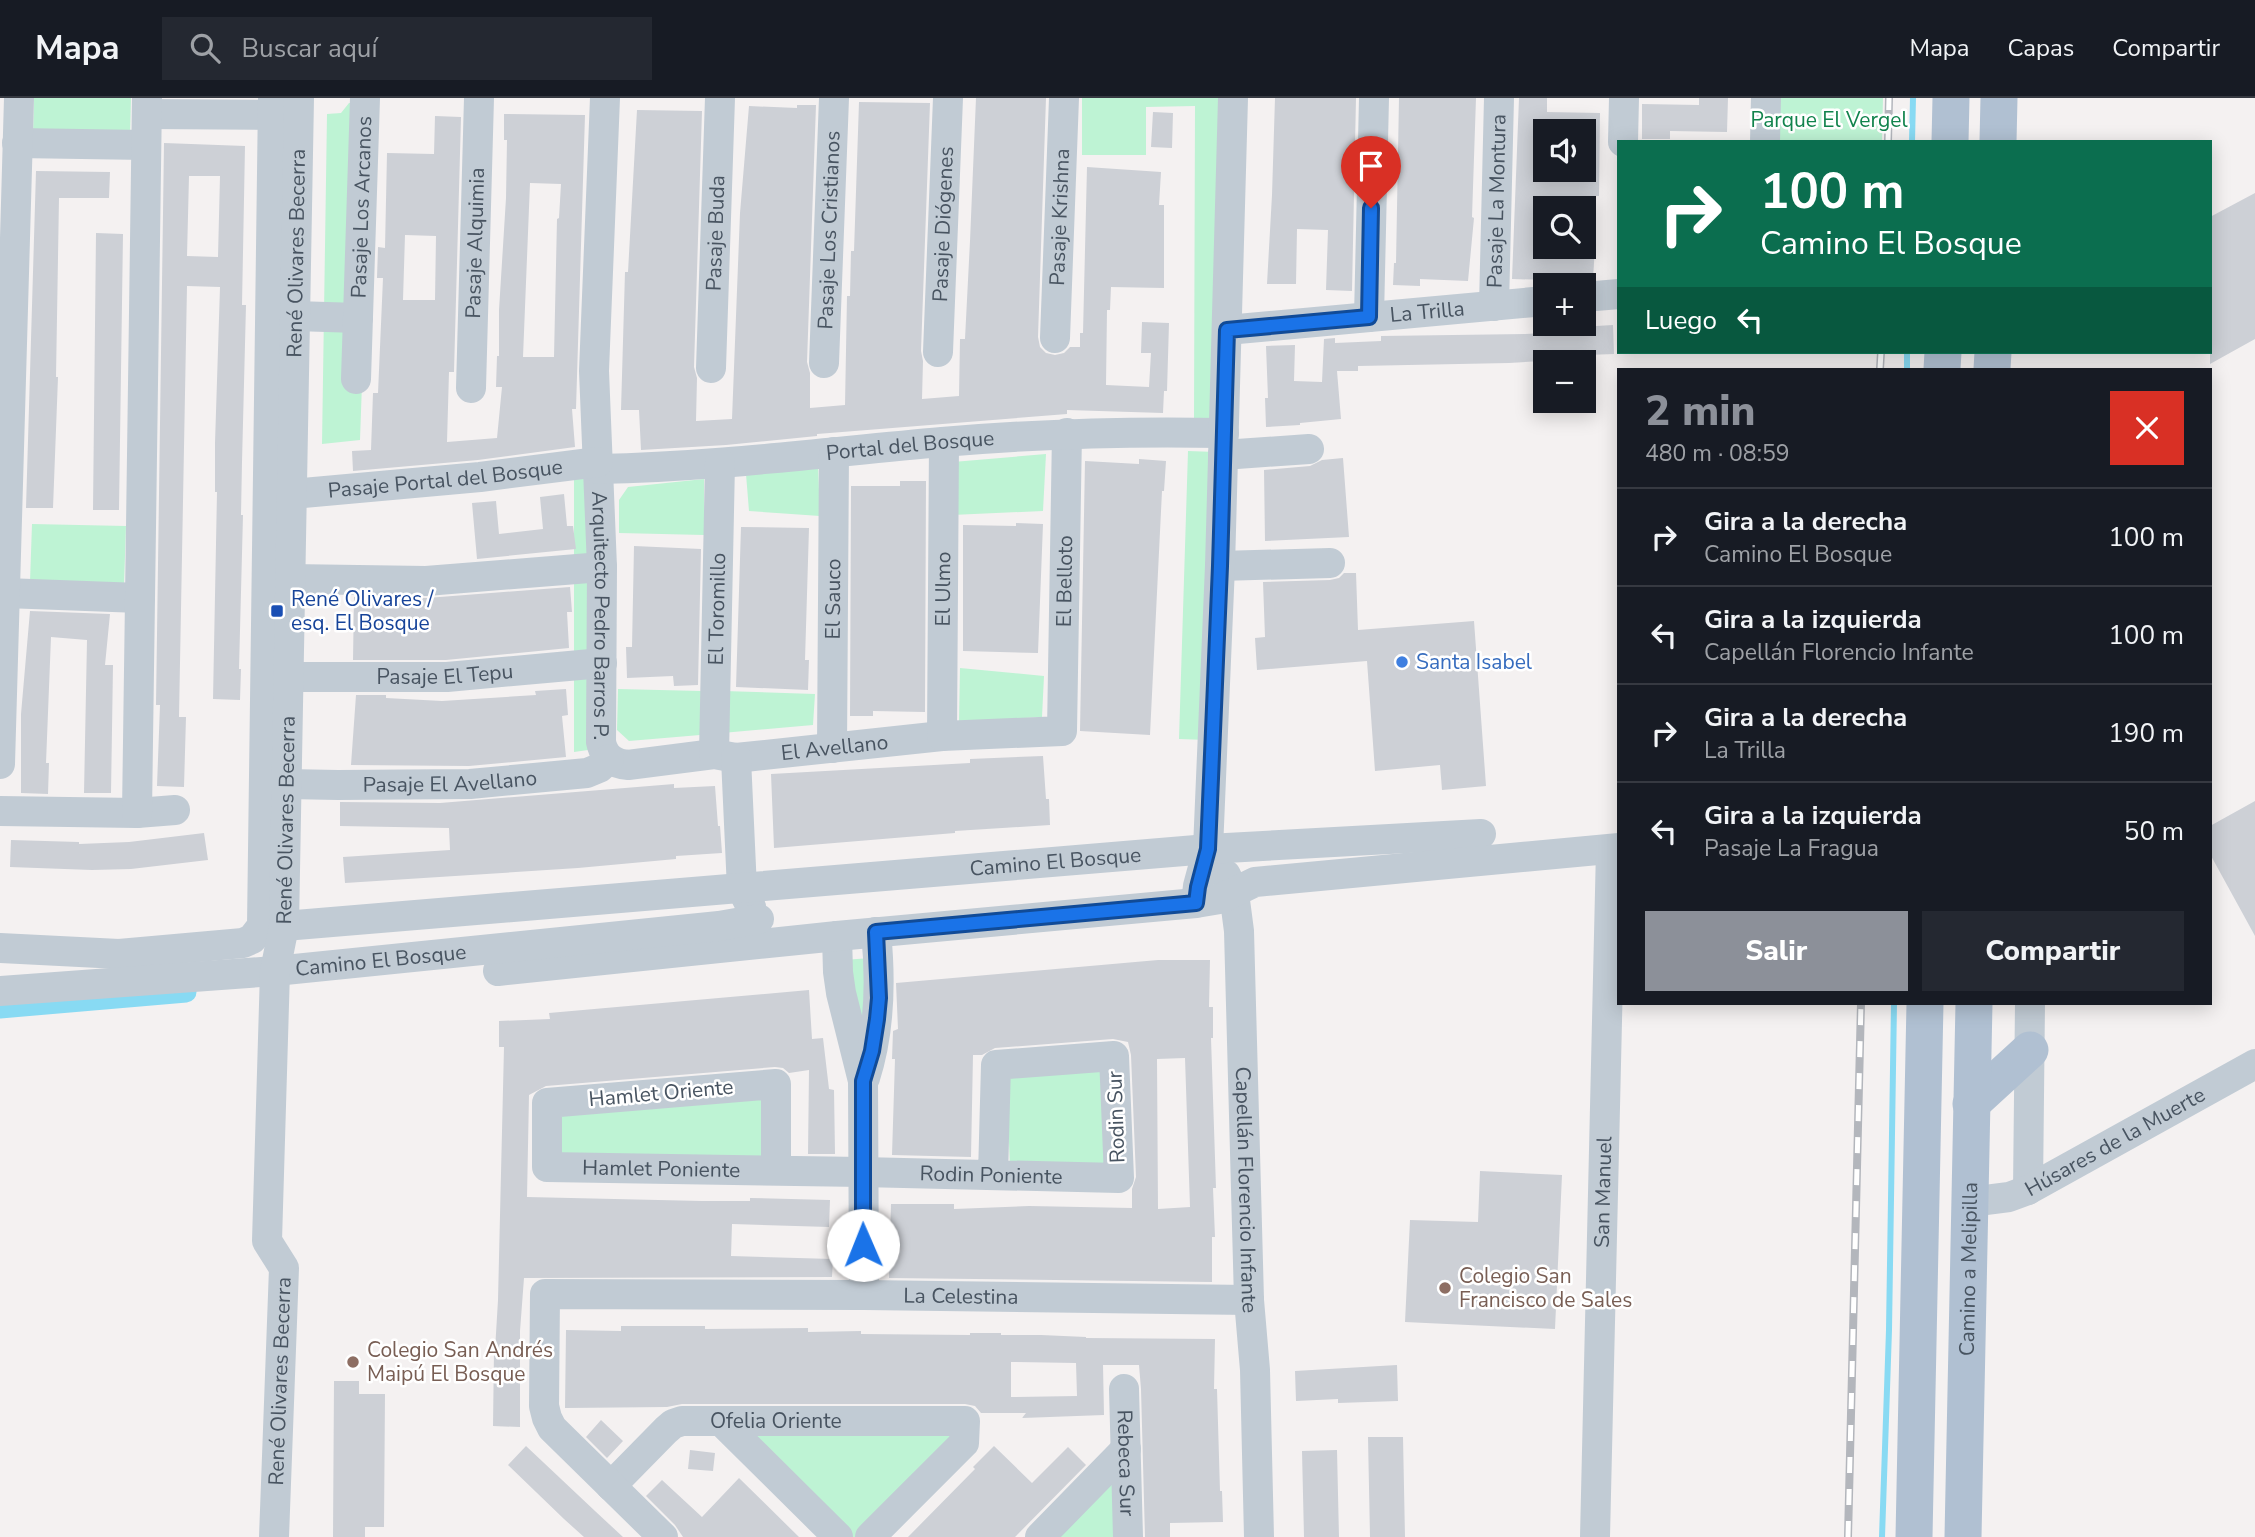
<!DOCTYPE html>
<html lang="es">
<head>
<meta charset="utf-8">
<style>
	body { margin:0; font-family:"Nunito Sans",sans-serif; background:#242831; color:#f1f3f6; height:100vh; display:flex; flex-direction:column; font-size:26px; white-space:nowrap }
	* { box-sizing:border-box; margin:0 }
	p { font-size:23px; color:#9ea1a6 }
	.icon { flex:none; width:38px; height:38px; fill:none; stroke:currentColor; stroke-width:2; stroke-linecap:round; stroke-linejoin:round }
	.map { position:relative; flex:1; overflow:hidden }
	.side { position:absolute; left:1617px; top:270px; width:595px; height:637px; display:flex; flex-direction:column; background:#171b24; border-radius:0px; box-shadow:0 4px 18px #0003 }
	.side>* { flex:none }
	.hud { position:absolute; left:1617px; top:42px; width:595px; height:214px; border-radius:0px; box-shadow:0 4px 18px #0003; background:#0b6e4f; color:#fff; overflow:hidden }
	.fabs { position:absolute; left:1533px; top:21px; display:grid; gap:14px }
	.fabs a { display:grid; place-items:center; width:63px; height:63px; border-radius:0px; background:#171b24; box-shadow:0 4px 18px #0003; font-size:35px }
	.pin { position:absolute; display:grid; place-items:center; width:60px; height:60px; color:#fff; margin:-72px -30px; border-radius:50% 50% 50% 0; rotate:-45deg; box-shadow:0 0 7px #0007 }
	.pin .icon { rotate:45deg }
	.me { position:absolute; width:77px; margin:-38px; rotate:359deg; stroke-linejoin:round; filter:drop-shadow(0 0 5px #0008) }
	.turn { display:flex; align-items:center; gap:24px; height:147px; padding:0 28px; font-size:32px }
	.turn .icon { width:91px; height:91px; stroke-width:2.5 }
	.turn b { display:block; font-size:49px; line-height:60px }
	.then { display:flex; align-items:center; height:66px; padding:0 28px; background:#0003; gap:14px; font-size:26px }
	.round { display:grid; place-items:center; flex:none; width:74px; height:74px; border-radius:0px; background:#242831 }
	.overview { display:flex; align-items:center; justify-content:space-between; height:119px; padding:0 28px }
	h1 { font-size:42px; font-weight:800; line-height:52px; color:#8c9099 }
	.cta { display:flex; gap:14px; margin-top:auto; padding:14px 28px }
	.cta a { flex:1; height:80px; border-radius:0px; background:#8c9099; color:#fff; font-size:28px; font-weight:800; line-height:80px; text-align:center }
	.cta a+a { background:#242831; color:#f1f3f6 }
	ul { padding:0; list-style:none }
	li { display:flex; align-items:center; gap:21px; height:98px; padding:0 28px; border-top:2px solid #363941 }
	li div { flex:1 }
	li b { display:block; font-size:26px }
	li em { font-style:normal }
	header { display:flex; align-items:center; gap:42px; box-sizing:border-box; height:98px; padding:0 35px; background:#171b24; border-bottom:2px solid #363941 }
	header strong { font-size:33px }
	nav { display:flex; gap:38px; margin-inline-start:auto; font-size:24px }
	.search { width:490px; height:63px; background:#242831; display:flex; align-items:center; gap:18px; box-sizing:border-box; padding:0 24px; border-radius:0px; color:#9ea1a6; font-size:26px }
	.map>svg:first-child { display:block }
	.green { fill:#bef3d4 }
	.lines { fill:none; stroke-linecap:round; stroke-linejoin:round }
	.stream { stroke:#88daf3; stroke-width:6 }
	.canal { stroke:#88daf3; stroke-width:21 }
	.building { fill:#cdd0d6; fill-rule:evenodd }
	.minor { stroke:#c1cbd4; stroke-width:30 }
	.major { stroke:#b0c0d2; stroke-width:37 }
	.rail-casing { stroke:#b3b6bc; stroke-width:8 }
	.rail { stroke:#fff; stroke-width:5; stroke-dasharray:16; stroke-linecap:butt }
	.route-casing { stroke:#114b97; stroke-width:18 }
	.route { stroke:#1a73e8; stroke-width:12 }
	.transit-dot { fill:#1a4fb4; stroke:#fff; stroke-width:2.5 }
	.shop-dot { fill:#3f7fe0; stroke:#fff; stroke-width:2.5 }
	.education-dot { fill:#8d6e63; stroke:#fff; stroke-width:2.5 }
	.labels { text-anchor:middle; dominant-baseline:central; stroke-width:5; stroke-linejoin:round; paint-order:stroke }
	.park-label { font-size:21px; fill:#11834c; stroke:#fff }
	.street-label { font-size:21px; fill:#485461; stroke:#fff }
	.transit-label { font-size:21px; fill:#164399; stroke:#fff; text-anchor:start }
	.shop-label { font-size:21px; fill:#366cbe; stroke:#fff; text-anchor:start }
	.education-label { font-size:21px; fill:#785e54; stroke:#fff; text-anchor:start }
</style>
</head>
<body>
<header>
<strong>Mapa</strong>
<div class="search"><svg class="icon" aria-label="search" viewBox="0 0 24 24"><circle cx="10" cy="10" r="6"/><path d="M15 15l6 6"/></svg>Buscar aquí</div>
<nav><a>Mapa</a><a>Capas</a><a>Compartir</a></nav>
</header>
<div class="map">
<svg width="2255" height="1439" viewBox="0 0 2255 1439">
	<rect width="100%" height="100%" fill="#f4f1f1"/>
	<!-- green -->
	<path class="green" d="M34,0H131L130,39L33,37Z
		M1082,0H1220L1219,320H1194L1195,8L1146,9V57H1082Z
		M1776,0H1883L1882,44H1775Z
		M372,4L360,342L322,346L327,16L341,15L349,5Z
		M1188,353L1216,354L1207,642L1179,641Z
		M1046,356L1043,413L952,417L953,364Z
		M818,365L820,418L749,413L746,376Z
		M587,376L588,652L574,654V379Z
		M704,381V437L619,435V402L628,389Z
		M32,426L126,428L124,487L30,484Z
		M960,570L1044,578L1042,619L959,624Z
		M618,591L701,593L700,637L629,643L617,632Z
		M724,593L815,596L813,627L722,635Z
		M871,860L866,955L843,862Z
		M1104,968L1107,1065L1010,1069L1006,972Z
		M770,999L769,1062L557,1059L558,1014Z
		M747,1334L961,1336L861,1439H852Z
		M1118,1370L1119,1439H1050Z"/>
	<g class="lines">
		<!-- stream -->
		<path class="stream" d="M1912,44L1913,0
			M1907,271V254
			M1882,1439L1889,1232L1894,905"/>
		<!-- canal -->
		<path class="canal" d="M0,910L186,894"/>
	</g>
	<!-- building -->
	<path class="building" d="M976,0H1046L1038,239L1040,249L1046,255L1055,257L1064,255L1070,249H1080V235H1083L1087,69L1161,74L1159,107H1164V190L1111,189L1110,212H1107L1106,287L1149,289L1151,255H1141L1142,224L1169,225L1167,293H1164L1163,315L1067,312V316L817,336V338L726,347L641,352L639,312H621L625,174H628L637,12L702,13L694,269L697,280L696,323L732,321L740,115L749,8L797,10V7H816L807,264L810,275V310L845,307L847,198H850L851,153H854L859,4L930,5L921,253L923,263L922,301L959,298L960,241H965L970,143Z
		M1275,0H1356L1352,193L1326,192L1328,132L1297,131L1296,186H1267L1272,97Z
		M1399,0H1476L1472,119L1474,120L1468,183L1420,181V188L1393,187L1394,165H1396Z
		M1519,0H1547V14L1600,15L1599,98H1545L1544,103L1543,149H1595L1593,181L1579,183L1512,181ZM1545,33H1584V72H1545Z
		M1699,0H1728L1727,34L1670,33V41H1642V6L1699,7Z
		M1153,14L1173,15L1172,50L1151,49Z
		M504,16L585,17L576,311H572L575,349L478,362L353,373L352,353L371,352L373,295H378L383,180H377L378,149L385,150L387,55L434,56L435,18L461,19L454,274H449L447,344L497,340L502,289H496L497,258H499V212L506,100L507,42H504ZM530,85L561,86L559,120L557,121L554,259H523ZM405,137L436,138L435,202H403Z
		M164,45L245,48L242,207H246L242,364L241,417H243L239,571H241L240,602L213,601L217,394H215V345L220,189L187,188L179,619H186L184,689L157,688L160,607H156ZM189,78H220L218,159L187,158Z
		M36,73L110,74L109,100H59L56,279H58L53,410H26Z
		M2255,95V241L2210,266V119Z
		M96,135L123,136L119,412H93Z
		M1613,227L1614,256L1559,258L1560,262L1509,265L1358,268V273H1337L1341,321L1300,325V327L1266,329L1265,300H1268L1266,248L1295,247L1294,283L1322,284L1324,241L1335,240V245L1381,243V238L1525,236L1579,233V229Z
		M1343,360L1349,439L1265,443L1264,372L1310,368L1322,362Z
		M1139,361L1166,363L1164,393H1162L1150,637L1080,633L1085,363L1139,366Z
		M900,383H926L925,614L873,613V618H850L851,388H900Z
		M564,396L567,428H573L576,451L477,461L472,405L496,403L499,436L543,431L540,399Z
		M1016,425L1043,426L1038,555L963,553V427L1016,428Z
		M741,429L809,430L805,562H809L808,592L736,589Z
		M634,448L701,451L698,587L674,588L673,578L627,580L626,549H632Z
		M1344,475H1356L1358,532L1474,523L1486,688L1442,692L1440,667L1375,673L1367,563L1257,572L1255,540L1265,539L1263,484L1330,482L1339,480Z
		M570,489L572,514H567L569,550L446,562H353L354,499L427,500Z
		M30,513L110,516L105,567H113L111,695H84L87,542L51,539L46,665H49L48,696L21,695V616Z
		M566,591L568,617L562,618L566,659L469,668L351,667L356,597H386V600L442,603L536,597L535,593Z
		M1043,658L1046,701H1049L1050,727L955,733V735L774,750L771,676L970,665V661Z
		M674,686V690L715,688L718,728H720L722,755L676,758V761L578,770L345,785L343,759L450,752L449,730L340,728V704L440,705Z
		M2255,703V838L2210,756V728Z
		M204,735L208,762L131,771L92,772L10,769L11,742L79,744V746L129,744Z
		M1158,862H1210L1209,909H1213V940H1211L1216,1090H1213L1215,1139H1212V1184L889,1180L891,1106H954V1111L1029,1108L1132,1110V1091L1136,1079L1131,957L1128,944L1113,941L995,950L982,957H973L971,1059L892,1057L895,961H892L893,933L898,931L896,885ZM1185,960L1190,1109L1158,1111L1157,961Z
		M809,892L812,941L823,940L829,991L834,992L835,1056H808L809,972L789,975L783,970L775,969L546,988L529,997L527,1099L702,1103H750V1100L830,1102L829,1129L732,1126L731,1158L833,1161L832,1179L524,1180L520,1233V1329L493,1328L494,1252H495L498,1202L504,949H499V923L550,921L549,915Z
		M1480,1073L1562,1077L1555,1231L1405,1224L1410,1122L1478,1124Z
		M621,1228H705V1231L808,1230V1234L861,1233V1236L970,1237V1235H1001V1237H1041L1086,1239V1240L1215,1241L1214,1291H1217L1220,1393H1222L1223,1424L1170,1425V1439H1145L1141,1291L1139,1267H1103L1104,1317L1022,1320L1026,1315H981L975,1308L965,1306H682L667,1309L565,1310L566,1232L621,1233ZM1011,1264L1076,1265L1077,1298L1011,1299Z
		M1397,1267L1398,1303L1338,1305V1301L1296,1303L1295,1273Z
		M334,1283H359V1296H385L384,1429H365V1439H333Z
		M601,1322L623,1343L607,1360L586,1339Z
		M1368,1339H1403L1405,1439H1370Z
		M526,1348L595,1413L623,1439H584L564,1421L508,1367Z
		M994,1348L1032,1385L1068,1349L1086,1367L1015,1439H908L975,1371L973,1369Z
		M690,1352L715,1355L713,1373L688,1371Z
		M1337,1352L1339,1439H1304L1302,1353Z
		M739,1380L799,1439H683L675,1427L646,1398L662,1382L702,1419Z"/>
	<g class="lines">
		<!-- minor -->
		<g class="minor">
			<path id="s1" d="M605,0L594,273L602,469L601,644C604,659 614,666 628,667L714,656L736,660L942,638L1062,633L1067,335"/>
			<path d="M147,16L273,17"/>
			<path d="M1623,44L1624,0"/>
			<path d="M1765,44L1766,0"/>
			<path d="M17,45L146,47"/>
			<path d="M1584,199L1619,196"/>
			<path id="s2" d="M1494,208L1499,0"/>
			<path d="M295,218L358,220"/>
			<path d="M1369,219L1374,0"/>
			<path id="s3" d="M1227,232L1545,203"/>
			<path id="s4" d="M1055,240L1064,0"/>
			<path id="s5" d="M938,254L948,0"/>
			<path id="s6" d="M824,265L834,0"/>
			<path id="s7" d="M711,270L720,0"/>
			<path id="s8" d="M356,281L365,0"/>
			<path id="s9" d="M471,290L479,0"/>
			<path d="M1223,357L1309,351"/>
			<path id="s10" d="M598,371C714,369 828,354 942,344C1036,336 1130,333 1224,335"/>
			<path id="s11" d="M292,396L480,379L598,364"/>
			<path d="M1220,468L1330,465"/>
			<path d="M290,481L426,483L602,469"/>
			<path d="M5,495L140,500"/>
			<path id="s12" d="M289,579H447L602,565"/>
			<path id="s13" d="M942,638L944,344"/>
			<path id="s14" d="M832,650L834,354"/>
			<path id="s15" d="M714,656L720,365"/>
			<path d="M736,660L742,791L751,809"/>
			<path d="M0,666L19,0"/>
			<path id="s16" d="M287,686L338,687L470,686L587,675L599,670L609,661"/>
			<path d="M0,713L137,715L175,712"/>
			<path d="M137,715L147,0"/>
			<path id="s17" d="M1226,777L1234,795L1239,833L1249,1202L1255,1272L1259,1439"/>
			<path d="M1196,805L1198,788L1208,751L1220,468L1233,0"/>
			<path id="s18" d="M284,828L1208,751L1481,736"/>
			<path d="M837,838L838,874L841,895L863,983L864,1197"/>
			<path d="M0,850L119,856L243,845L252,841L262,828L273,0"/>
			<path d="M498,873L837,838L1196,805L1220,801L1255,784L1619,750"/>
			<path id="s19" d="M0,893L275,873L719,828L759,821"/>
			<path d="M865,980C880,933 881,883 876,834"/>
			<path id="s20" d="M776,1072V986L547,1005V1069L862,1074L1119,1080L1114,958L996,967L993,1077"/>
			<path d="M2028,1092L2030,905"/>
			<path id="s21" d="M1970,1104L2009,1099L2028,1092L2255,966"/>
			<path id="s22" d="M1124,1291L1128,1439"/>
			<path d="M722,1324L838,1439"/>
			<path id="s23" d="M611,1388L666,1332L673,1326L682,1323H965L964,1345L870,1439"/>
			<path id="s24" d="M274,1439L284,1170L267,1143L275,873L284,828L299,0"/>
			<path id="s25" d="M663,1439L552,1330L547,1320L544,1308L545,1196L864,1197L1249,1202"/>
			<path d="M1040,1439L1126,1351"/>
			<path id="s26" d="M1595,1439L1611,751"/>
		</g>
		<!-- major -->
		<g class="major">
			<path d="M1950,44L1951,0"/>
			<path d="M1998,44L1999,0"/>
			<path d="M1942,271L1943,254"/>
			<path d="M1992,271L1993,254"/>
			<path d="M1971,1006L2030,952"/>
			<path d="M1914,1439L1925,905"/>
			<path id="s27" d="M1963,1439L1974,905"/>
		</g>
		<defs>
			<path id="rail" d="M1888,44L1889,0
				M1880,271L1881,254
				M1848,1439L1861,905"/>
		</defs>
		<!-- rail casing -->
		<use href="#rail" class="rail-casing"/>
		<!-- rail -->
		<use href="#rail" class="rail"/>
	</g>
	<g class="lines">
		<defs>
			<path id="route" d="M863,1147V983L872,953L877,921L879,900L876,834L1196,805L1198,789L1208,751L1220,468L1227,232L1369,219L1371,110"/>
		</defs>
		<!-- route casing -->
		<use href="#route" class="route-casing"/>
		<!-- route -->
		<use href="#route" class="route"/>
	</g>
	<!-- markers -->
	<rect class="transit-dot" x="270" y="506" width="14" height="14" rx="3.5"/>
	<circle class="shop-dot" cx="1402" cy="564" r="7"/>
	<g class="education-dot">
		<circle cx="1445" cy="1190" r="7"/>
		<circle cx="353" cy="1264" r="7"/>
	</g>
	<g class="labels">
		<!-- park labels -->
		<g class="park-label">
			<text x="1829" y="22">Parque El Vergel</text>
		</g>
		<!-- street labels -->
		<g class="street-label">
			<text stroke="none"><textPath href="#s2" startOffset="105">Pasaje La Montura</textPath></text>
			<text stroke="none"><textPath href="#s8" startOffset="172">Pasaje Los Arcanos</textPath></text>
			<text stroke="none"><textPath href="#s4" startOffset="121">Pasaje Krishna</textPath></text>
			<text stroke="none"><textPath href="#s5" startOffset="128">Pasaje Diógenes</textPath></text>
			<text stroke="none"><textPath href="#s6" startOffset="133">Pasaje Los Cristianos</textPath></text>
			<text stroke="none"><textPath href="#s7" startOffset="135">Pasaje Buda</textPath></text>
			<text stroke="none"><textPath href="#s9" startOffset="145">Pasaje Alquimia</textPath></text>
			<text stroke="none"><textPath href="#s24" startOffset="1290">René Olivares Becerra</textPath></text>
			<text stroke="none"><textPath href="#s3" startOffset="201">La Trilla</textPath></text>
			<text stroke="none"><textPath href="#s10" startOffset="313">Portal del Bosque</textPath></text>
			<text stroke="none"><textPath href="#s11" startOffset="154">Pasaje Portal del Bosque</textPath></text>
			<text stroke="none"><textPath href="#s1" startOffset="1269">El Belloto</textPath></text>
			<text stroke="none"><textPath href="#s13" startOffset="147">El Ulmo</textPath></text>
			<text stroke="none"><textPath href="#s14" startOffset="149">El Sauco</textPath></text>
			<text stroke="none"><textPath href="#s15" startOffset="145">El Toromillo</textPath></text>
			<text stroke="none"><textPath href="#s1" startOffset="518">Arquitecto Pedro Barros P.</textPath></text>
			<text stroke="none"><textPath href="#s12" startOffset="156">Pasaje El Tepu</textPath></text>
			<text stroke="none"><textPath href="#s1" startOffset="891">El Avellano</textPath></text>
			<text stroke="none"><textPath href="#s16" startOffset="163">Pasaje El Avellano</textPath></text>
			<text stroke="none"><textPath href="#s24" startOffset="723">René Olivares Becerra</textPath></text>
			<text stroke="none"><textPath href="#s18" startOffset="774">Camino El Bosque</textPath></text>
			<text stroke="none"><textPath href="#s19" startOffset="382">Camino El Bosque</textPath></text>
			<text transform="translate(661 995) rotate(-5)">Hamlet Oriente</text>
			<text transform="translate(1116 1019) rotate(-92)">Rodin Sur</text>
			<text stroke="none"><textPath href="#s21" startOffset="159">Húsares de la Muerte</textPath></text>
			<text stroke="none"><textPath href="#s20" startOffset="494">Hamlet Poniente</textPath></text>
			<text stroke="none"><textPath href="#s20" startOffset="824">Rodin Poniente</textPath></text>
			<text stroke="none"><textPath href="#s17" startOffset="317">Capellán Florencio Infante</textPath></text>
			<text stroke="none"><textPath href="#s26" startOffset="345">San Manuel</textPath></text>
			<text stroke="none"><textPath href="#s27" startOffset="268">Camino a Melipilla</textPath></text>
			<text stroke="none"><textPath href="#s25" startOffset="707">La Celestina</textPath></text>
			<text stroke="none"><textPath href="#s24" startOffset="156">René Olivares Becerra</textPath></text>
			<text stroke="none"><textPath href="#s23" startOffset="191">Ofelia Oriente</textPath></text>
			<text stroke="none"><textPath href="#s22" startOffset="74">Rebeca Sur</textPath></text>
		</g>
		<!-- transit labels -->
		<g class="transit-label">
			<text x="291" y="501">René Olivares /<tspan x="291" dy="24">esq. El Bosque</tspan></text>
		</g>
		<!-- shop labels -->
		<g class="shop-label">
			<text x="1416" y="564">Santa Isabel</text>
		</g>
		<!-- education labels -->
		<g class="education-label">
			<text x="1459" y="1178">Colegio San<tspan x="1459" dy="24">Francisco de Sales</tspan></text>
			<text x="367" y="1252">Colegio San Andrés<tspan x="367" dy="24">Maipú El Bosque</tspan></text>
		</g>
	</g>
</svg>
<div class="fabs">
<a><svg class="icon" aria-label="sound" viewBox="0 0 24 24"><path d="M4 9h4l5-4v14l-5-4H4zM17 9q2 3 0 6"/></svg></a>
<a><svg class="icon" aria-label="search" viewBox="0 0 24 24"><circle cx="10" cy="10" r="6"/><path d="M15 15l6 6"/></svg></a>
<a>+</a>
<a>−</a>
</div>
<div class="pin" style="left:1371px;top:110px;background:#d93025"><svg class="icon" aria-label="arrive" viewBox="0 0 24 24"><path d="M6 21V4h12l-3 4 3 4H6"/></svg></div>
<svg class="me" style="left:863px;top:1147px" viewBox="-20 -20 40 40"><circle r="19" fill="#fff"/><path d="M0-13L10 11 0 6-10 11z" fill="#1a73e8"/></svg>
<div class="hud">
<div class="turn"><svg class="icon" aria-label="right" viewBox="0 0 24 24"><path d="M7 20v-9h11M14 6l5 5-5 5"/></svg><div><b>100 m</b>Camino El Bosque</div></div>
<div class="then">Luego<svg class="icon" aria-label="left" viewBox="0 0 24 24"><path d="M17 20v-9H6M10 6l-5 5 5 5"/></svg></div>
</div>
<section class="side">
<div class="overview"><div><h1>2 min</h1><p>480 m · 08:59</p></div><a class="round" style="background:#d93025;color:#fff"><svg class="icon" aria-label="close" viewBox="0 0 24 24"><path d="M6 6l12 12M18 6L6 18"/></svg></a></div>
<ul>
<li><svg class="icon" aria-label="right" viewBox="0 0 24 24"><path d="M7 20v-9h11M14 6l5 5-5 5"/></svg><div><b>Gira a la derecha</b><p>Camino El Bosque</p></div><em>100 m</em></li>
<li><svg class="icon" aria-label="left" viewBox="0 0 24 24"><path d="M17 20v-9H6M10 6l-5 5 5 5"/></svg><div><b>Gira a la izquierda</b><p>Capellán Florencio Infante</p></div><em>100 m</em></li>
<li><svg class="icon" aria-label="right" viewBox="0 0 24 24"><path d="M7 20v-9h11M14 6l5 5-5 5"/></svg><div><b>Gira a la derecha</b><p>La Trilla</p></div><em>190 m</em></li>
<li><svg class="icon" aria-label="left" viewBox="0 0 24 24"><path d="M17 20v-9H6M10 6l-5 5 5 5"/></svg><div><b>Gira a la izquierda</b><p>Pasaje La Fragua</p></div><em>50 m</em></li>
</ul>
<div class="cta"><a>Salir</a><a>Compartir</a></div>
</section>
</div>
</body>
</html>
